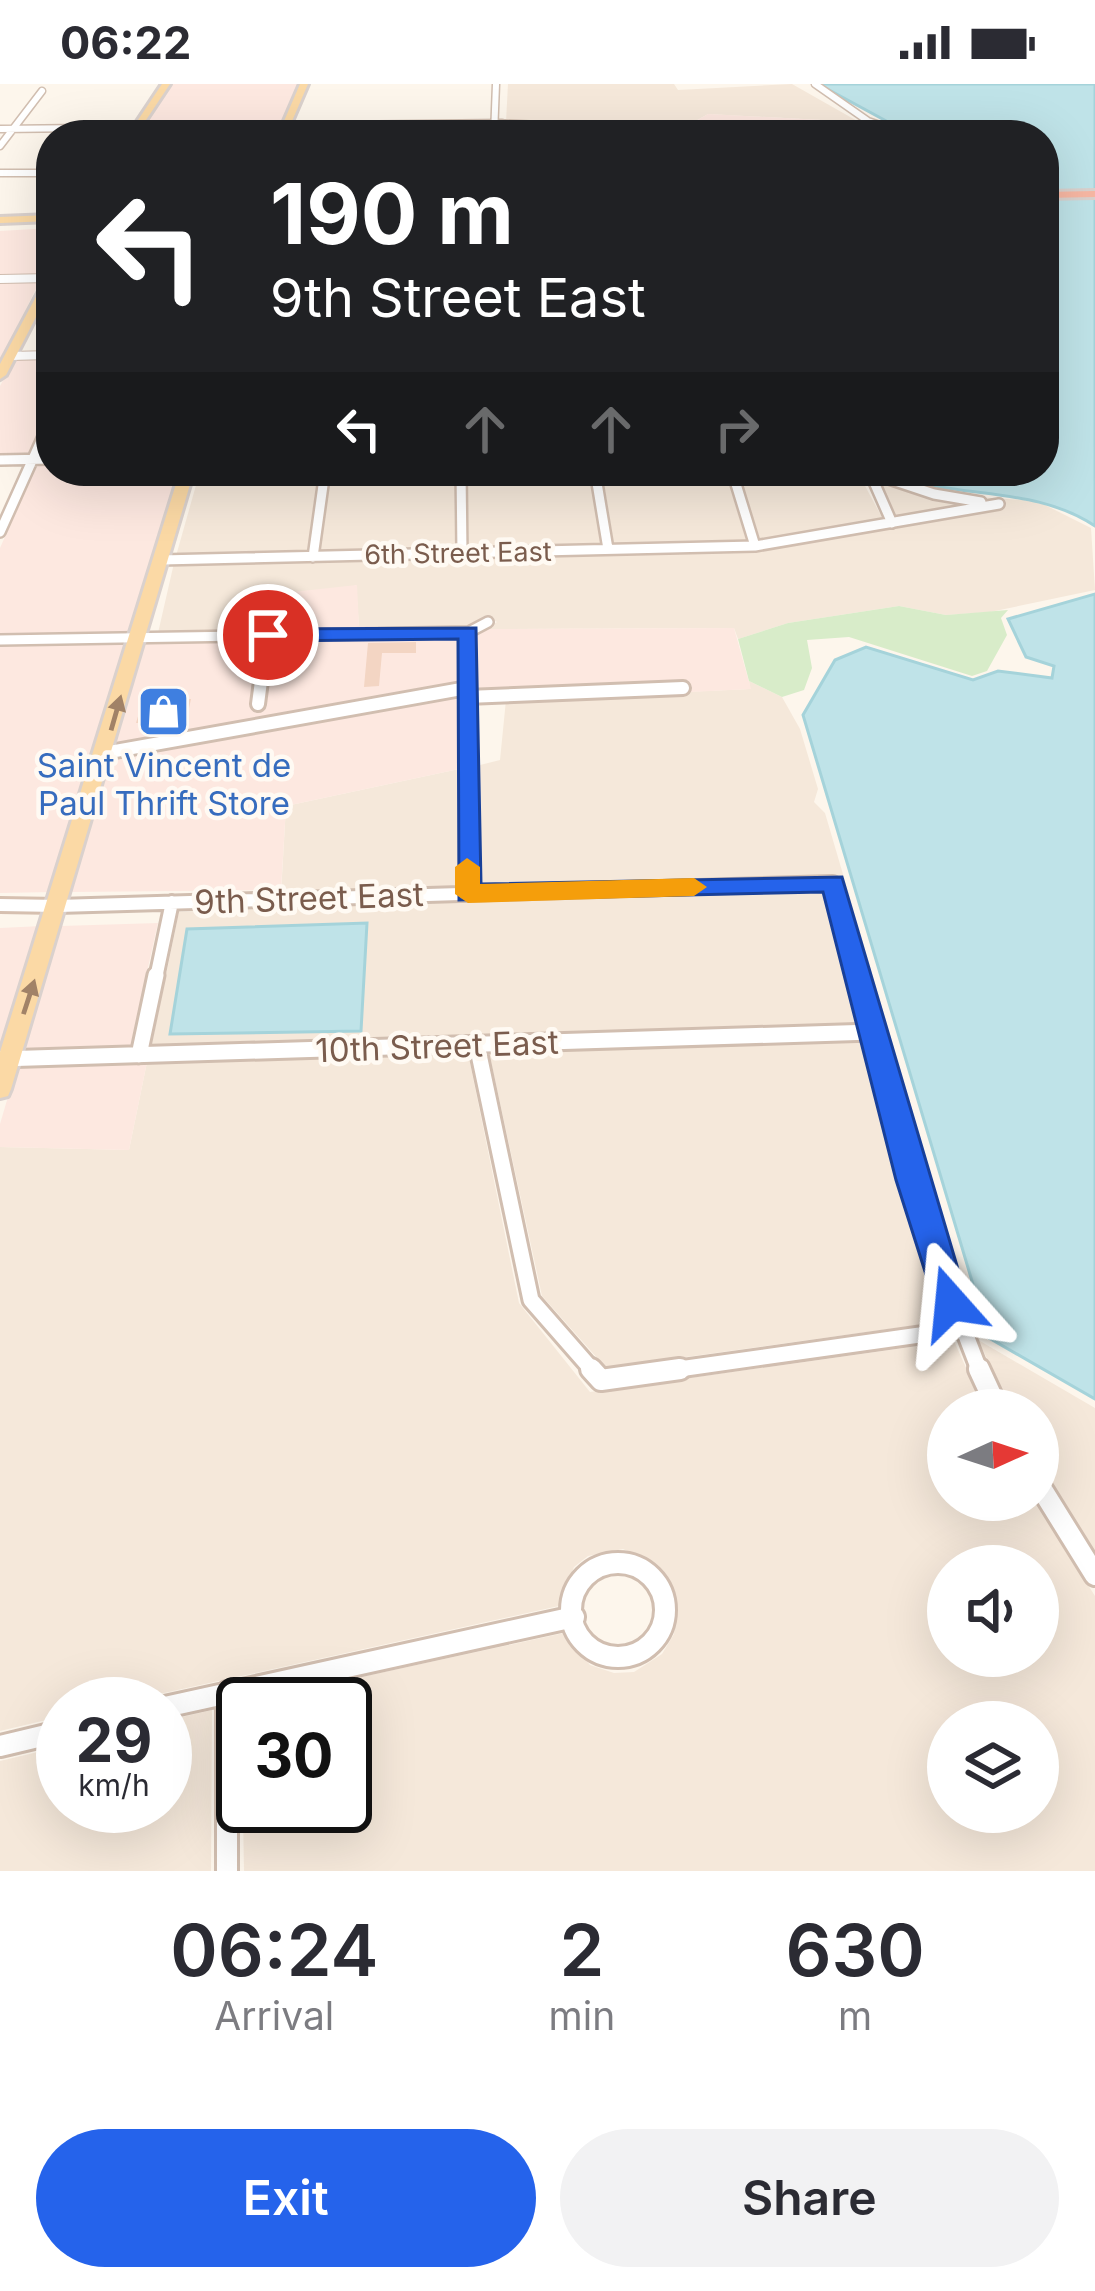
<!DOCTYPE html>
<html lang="en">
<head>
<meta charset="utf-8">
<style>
	body { margin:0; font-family:Inter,sans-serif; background:#f2f2f3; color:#2b2b33; height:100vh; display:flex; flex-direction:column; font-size:45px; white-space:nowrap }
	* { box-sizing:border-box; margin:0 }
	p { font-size:39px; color:#7c7c81 }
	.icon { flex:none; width:66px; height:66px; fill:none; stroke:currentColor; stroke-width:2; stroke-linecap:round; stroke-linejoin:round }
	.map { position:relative; height:1787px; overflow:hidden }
	.drawer { display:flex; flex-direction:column; background:#fff; flex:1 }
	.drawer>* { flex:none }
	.guide { position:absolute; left:36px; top:36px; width:1023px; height:366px; border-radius:48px; box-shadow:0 12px 48px #0002; background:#202124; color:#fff; overflow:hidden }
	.needle { width:78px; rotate:87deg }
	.fabs { position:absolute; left:927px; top:1305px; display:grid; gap:24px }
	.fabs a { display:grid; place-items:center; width:132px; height:132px; border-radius:50%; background:#fff; box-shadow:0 12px 48px #0002; font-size:60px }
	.speed { position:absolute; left:36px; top:1593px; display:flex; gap:24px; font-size:60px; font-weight:700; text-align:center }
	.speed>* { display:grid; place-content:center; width:156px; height:156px; border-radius:50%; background:#fff; box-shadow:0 12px 48px #0002; line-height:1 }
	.speed small { font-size:30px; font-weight:400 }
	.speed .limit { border:6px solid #111; border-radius:18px; background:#fff; color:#111 }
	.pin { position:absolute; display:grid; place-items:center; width:102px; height:102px; color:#fff; margin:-51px; border:6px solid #fff; border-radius:50%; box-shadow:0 3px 12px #0007 }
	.me { position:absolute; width:132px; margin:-66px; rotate:342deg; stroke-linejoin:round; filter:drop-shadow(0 0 9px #0008) }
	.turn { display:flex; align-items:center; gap:42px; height:252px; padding:0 36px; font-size:54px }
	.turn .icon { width:156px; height:156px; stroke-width:2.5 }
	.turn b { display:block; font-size:84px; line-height:102px }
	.lanes { display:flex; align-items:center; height:114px; padding:0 36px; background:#0003; justify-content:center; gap:60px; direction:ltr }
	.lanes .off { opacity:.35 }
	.eta { display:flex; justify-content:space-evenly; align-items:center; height:204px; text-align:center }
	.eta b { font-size:72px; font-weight:600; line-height:84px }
	.button { display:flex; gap:24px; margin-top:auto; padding:24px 36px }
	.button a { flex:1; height:138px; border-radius:72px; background:#2563eb; color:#fff; font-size:48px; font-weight:600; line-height:138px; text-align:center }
	.button a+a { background:#f2f2f3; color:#2b2b33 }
	.status { display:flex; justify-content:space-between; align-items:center; height:84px; padding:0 60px; background:#fff; direction:ltr }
	.status svg { height:33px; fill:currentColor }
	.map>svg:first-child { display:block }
	.residential { fill:#f5e8da; fill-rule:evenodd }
	.commercial { fill:#fde8e0 }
	.green { fill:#d8ecc9 }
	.water { fill:#bfe3e8; stroke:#a5d3da; stroke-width:3 }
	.building { fill:#f3d5c3 }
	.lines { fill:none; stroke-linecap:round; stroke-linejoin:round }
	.street-far5-casing { stroke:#d1beb0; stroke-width:9 }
	.street-far4-casing { stroke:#d1beb0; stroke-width:10 }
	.street-far3-casing { stroke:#d1beb0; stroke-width:14 }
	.street-far2-casing { stroke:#d1beb0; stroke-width:18 }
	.street-far1-casing { stroke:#d1beb0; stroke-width:21 }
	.street-casing { stroke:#d1beb0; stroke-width:26 }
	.secondary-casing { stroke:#d6c0b0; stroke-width:6 }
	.primary-casing { stroke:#dad1cd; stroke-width:6 }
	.highway-casing { stroke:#dad1cd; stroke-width:6 }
	.street-far5 { stroke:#fff; stroke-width:6 }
	.street-far4 { stroke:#fff; stroke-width:8 }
	.street-far3 { stroke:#fff; stroke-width:9 }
	.street-far2 { stroke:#fff; stroke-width:12 }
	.street-far1 { stroke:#fff; stroke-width:15 }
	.street { stroke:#fff; stroke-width:20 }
	.secondary { fill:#fff; fill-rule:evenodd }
	.primary { fill:#fbd9a5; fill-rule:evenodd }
	.highway { fill:#f7b7a3; fill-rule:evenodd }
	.oneway { fill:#a18267 }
	.route { fill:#2563eb; stroke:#184099; stroke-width:3 }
	.slow { fill:#f59e0b }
	.labels { text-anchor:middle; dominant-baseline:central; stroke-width:9; stroke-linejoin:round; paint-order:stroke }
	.far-street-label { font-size:27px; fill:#7a5c4d; stroke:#fffaf3 }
	.shop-label { font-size:33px; fill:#366cbe; stroke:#fffaf3 }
	.street-label { font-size:33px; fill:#7a5c4d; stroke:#fffaf3 }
</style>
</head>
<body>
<div class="status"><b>06:22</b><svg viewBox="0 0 49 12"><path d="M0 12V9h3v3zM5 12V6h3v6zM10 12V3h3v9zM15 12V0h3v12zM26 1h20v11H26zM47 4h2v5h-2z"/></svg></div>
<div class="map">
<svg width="1095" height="1787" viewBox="0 0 1095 1787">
	<rect width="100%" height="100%" fill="#fdf6ec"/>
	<!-- residential -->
	<path class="residential" d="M508,0H674L678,6L792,0L859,38L708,30L671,51H611L506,38Z
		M484,42L492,51H292L302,45Z
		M200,387H318L307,470L176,472Z
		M331,387H454L455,466L320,469Z
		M467,387H589L601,462L469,465Z
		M602,387H725L747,459L614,462Z
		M738,387H857L884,437L761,458Z
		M879,396L931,413L977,420L897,434Z
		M962,412L1037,417L1091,444L1095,506L990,528L946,531L899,522L788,539L738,555L734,544L485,545L497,538L487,533L466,545L359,542L356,501L251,547L158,549L174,479L752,466L1007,421Z
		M749,597L782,613L800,645L818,705L814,718L825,729L980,1257L1095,1324V1469L1038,1375V1326H1011L981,1262L963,1218L923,1095L841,793L477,804L476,682L500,676L506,616L750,605Z
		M459,685L458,804L281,810L286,722Z
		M826,805L861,942L151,964L179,828Z
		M865,956L901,1096L946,1237L606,1284L542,1212L489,968Z
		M468,969L519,1219L590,1308L954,1257L985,1326H948V1416H1034L1095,1512V1787H244L241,1619L564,1549L590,1581L614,1589L634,1588L662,1570L674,1550L676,1517L656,1481L623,1465L588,1472L574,1483L559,1522L114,1620H63V1632L0,1647V1063L129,1066L147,978ZM948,1482H1038V1572H948ZM243,1620H345V1722H243ZM948,1638H1038V1728H948Z
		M212,1626L211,1787H0V1677L63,1662V1722H165V1637Z"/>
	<!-- commercial -->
	<path class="commercial" d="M170,0H300L282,41L142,42Z
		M708,30L859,38L874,51H671Z
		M51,144V179L44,192L0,193V147Z
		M40,197L0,277V198Z
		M51,273V321L27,373H0V302L15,274Z
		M38,378H51V387H180L132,550L0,552V464Z
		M357,501L359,542L466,545L251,547L256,512Z
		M734,544L751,605L691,608L689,600L475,608L476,550L485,545Z
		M461,552L460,601L114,664L145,557L259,555L251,624L266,623L275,555Z
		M130,557L53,808L0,809V560Z
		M459,610V685L286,722L281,806L72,808L111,673Z
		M158,839L130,964L22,968L61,842Z
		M42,842L0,968V844Z
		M147,978L129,1066L0,1063V1040L17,982Z"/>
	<!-- green -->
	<path class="green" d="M899,522L946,531L1008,526L1001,534L1007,551L987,587L972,592L849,553L807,556L812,584L804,606L782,613L749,597L738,555L788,539Z"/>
	<!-- water -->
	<path class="water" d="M818,0H1095V442C1030,399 955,418 886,387H1044V51H912Z
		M1095,510V1315L989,1254L803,631L835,576L866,563L973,596L998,587L1052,594L1054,582L1026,573L1008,535Z
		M367,839L361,947L170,950L187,845Z"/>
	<!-- building -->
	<path class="building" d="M416,558V569H382L379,602L364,603L368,559Z
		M191,615L186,638L136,639L143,616Z"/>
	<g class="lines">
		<defs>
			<path id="street-far5" d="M815,0L868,37L909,51
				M495,39L564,42L606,51
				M0,45L502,39
				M494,51L496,0
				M0,62L42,7
				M0,89H51"/>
			<path id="street-far4" d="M0,195L51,194
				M10,272L51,271
				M47,342L51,334"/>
			<path id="street-far3" d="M0,376L51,375
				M461,387L462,469
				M595,387L608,465
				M732,387L755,462
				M865,387L934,410L981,418
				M870,389L892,439
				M0,448L49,339
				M313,473L325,387
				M161,476L755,462L999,420
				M0,556L469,548L488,538
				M263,585L268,551
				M469,585V548"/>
			<path id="street-far2" d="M467,613L683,604
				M258,620L263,582
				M104,669L467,604
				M468,810L469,582
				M58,822L833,799L857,894
				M156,894L172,818"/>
			<path id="street-far1" d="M857,891L921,1134L980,1288
				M477,961L531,1216L594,1288
				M139,971L156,891
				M0,975L873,948
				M658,1288L962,1245"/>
			<path id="street" d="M591,1285L601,1296L680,1285
				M979,1285L998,1326
				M1038,1399L1095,1491
				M571 1526a47 47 0 1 1 94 0a47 47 0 1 1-94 0Z
				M227,1608V1787
				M165,1623L574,1533
				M0,1662L63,1647"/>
			<path id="secondary" d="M0,815L58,816L67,822L58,828L0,827Z"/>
			<path id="primary" d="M162,0H170L136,51H128Z
				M300,0H308L286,51H278Z
				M51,131V137L0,139V133Z
				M51,191V204L6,291L0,295V280L46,194Z
				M180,387H194L11,1005L8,1012L0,1014V968Z"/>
			<path id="highway" d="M1095,107V113L1044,114V108Z"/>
		</defs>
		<!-- street-far5 casing -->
		<use href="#street-far5" class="street-far5-casing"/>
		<!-- street-far4 casing -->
		<use href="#street-far4" class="street-far4-casing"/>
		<!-- street-far3 casing -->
		<use href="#street-far3" class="street-far3-casing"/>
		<!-- street-far2 casing -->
		<use href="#street-far2" class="street-far2-casing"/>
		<!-- street-far1 casing -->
		<use href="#street-far1" class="street-far1-casing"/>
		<!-- street casing -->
		<use href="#street" class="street-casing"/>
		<!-- secondary casing -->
		<use href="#secondary" class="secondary-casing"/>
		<!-- primary casing -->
		<use href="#primary" class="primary-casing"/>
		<!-- highway casing -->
		<use href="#highway" class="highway-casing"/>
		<!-- street-far5 -->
		<use href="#street-far5" class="street-far5"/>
		<!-- street-far4 -->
		<use href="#street-far4" class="street-far4"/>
		<!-- street-far3 -->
		<use href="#street-far3" class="street-far3"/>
		<!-- street-far2 -->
		<use href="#street-far2" class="street-far2"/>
		<!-- street-far1 -->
		<use href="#street-far1" class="street-far1"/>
		<!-- street -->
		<use href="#street" class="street"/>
		<!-- secondary -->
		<use href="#secondary" class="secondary"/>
		<!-- primary -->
		<use href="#primary" class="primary"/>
		<!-- highway -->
		<use href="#highway" class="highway"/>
	</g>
	<!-- one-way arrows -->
	<defs><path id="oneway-solid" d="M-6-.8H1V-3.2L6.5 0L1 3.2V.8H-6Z" transform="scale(3)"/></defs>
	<g class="oneway">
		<use href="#oneway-solid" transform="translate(116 629) rotate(-74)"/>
		<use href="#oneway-solid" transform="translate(29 913) rotate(-72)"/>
	</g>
	<!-- route -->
	<path class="route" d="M476,544L481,800L842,793L968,1219L963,1230L951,1234L939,1230L935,1219L896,1096L823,808L459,816L458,555L268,557L257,551L268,545Z"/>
	<!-- slow -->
	<path class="slow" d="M467,774L480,783V800L694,794L707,803L694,812L468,819L455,810V783Z"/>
	<!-- icons -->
	<defs>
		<symbol id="shop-square" viewBox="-11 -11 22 22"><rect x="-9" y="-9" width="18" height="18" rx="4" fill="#3f7fe0" stroke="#fffaf3"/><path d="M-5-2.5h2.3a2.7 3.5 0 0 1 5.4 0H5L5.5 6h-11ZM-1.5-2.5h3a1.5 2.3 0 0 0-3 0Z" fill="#fff"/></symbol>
	</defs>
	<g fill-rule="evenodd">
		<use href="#shop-square" x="134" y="598" width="59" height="59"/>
	</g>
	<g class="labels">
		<!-- far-street labels -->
		<g class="far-street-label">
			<text transform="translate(458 469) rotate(-1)">6th Street East</text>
		</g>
		<!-- shop labels -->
		<g class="shop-label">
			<text x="164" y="681">Saint Vincent de<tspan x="164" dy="38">Paul Thrift Store</tspan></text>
		</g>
		<!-- street labels -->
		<g class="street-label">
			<text transform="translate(309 814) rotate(-2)">9th Street East</text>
			<text transform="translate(437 962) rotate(-2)">10th Street East</text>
		</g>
	</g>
</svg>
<div class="fabs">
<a><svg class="needle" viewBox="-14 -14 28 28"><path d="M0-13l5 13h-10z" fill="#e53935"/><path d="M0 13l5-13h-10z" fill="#7c7c81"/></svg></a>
<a><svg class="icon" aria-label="sound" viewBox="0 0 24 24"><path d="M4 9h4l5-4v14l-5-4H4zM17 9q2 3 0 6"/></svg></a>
<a><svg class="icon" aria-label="layers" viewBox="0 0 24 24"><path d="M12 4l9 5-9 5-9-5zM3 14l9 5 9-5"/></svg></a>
</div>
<div class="speed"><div>29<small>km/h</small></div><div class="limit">30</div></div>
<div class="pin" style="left:268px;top:551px;background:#d93025"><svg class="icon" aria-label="arrive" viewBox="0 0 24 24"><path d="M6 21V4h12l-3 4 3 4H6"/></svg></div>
<svg class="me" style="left:951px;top:1219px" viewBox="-20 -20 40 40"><path d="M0-17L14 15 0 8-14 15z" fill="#2563eb" stroke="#fff" stroke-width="4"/></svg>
<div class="guide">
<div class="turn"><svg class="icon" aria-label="left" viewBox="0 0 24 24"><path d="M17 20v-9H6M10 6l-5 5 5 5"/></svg><div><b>190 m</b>9th Street East</div></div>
<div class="lanes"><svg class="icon" aria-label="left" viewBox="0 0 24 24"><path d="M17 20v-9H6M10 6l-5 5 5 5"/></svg><svg class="icon off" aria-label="ahead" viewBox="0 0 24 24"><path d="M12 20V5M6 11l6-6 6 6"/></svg><svg class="icon off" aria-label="ahead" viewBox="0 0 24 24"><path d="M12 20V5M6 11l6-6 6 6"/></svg><svg class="icon off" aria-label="right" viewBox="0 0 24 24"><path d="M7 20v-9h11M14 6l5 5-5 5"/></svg></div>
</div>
</div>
<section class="drawer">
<div class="eta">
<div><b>06:24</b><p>Arrival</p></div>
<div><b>2</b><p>min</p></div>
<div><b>630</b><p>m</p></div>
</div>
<div class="button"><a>Exit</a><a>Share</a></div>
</section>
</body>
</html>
